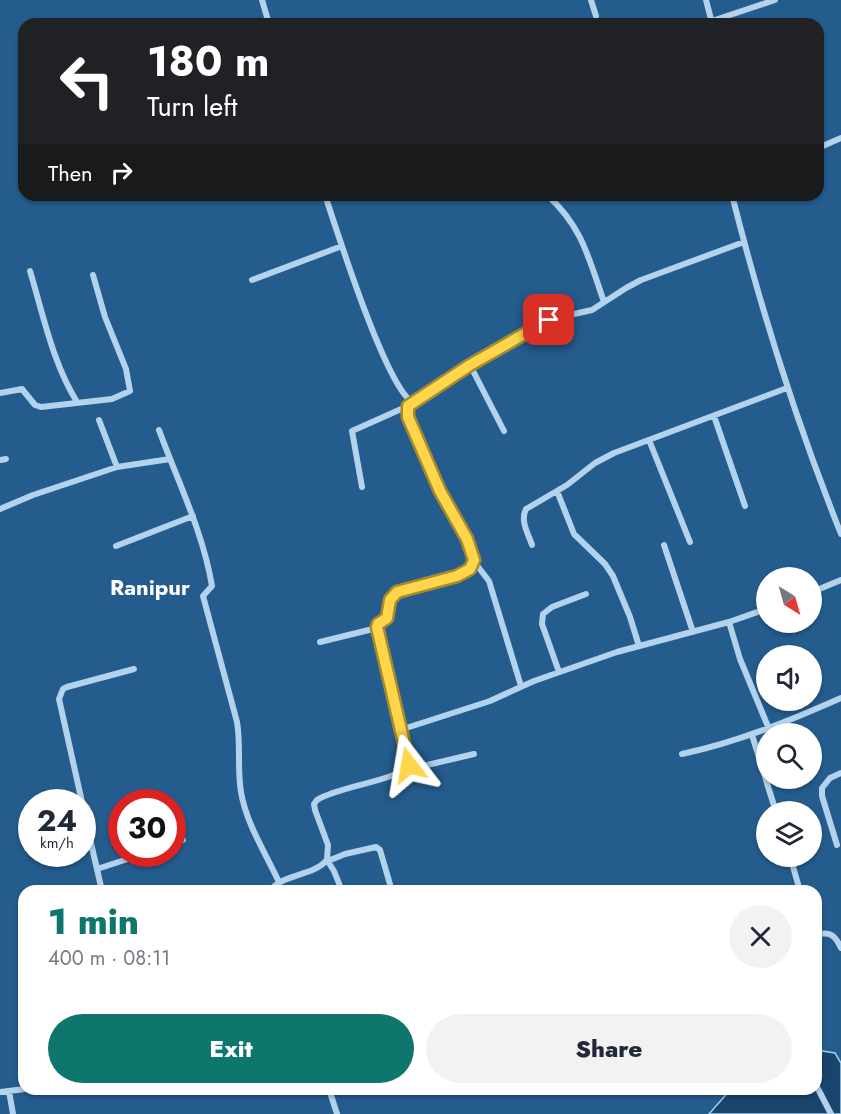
<!DOCTYPE html>
<html lang="en">
<head>
<meta charset="utf-8">
<style>
	body { margin:0; font-family:Jost,sans-serif; background:#f2f2f3; color:#1f2937; height:100vh; display:flex; flex-direction:column; font-size:22px; white-space:nowrap }
	* { box-sizing:border-box; margin:0 }
	p { font-size:20px; color:#747a83 }
	.icon { flex:none; width:33px; height:33px; fill:none; stroke:currentColor; stroke-width:2; stroke-linecap:round; stroke-linejoin:round }
	.map { position:relative; flex:1; overflow:hidden }
	.sheet { position:absolute; left:18px; top:885px; width:804px; height:210px; display:flex; flex-direction:column; background:#fff; border-radius:18px; box-shadow:0 2px 4px #0004 }
	.sheet>* { flex:none }
	.top-card { position:absolute; left:18px; top:18px; width:806px; height:183px; border-radius:18px; box-shadow:0 2px 4px #0004; background:#202124; color:#fff; overflow:hidden }
	.needle { width:39px; rotate:143deg }
	.fabs { position:absolute; left:756px; top:567px; display:grid; gap:12px }
	.fabs a { display:grid; place-items:center; width:66px; height:66px; border-radius:50%; background:#fff; box-shadow:0 2px 4px #0004; font-size:30px }
	.speed { position:absolute; left:18px; top:789px; display:flex; gap:12px; font-size:30px; font-weight:700; text-align:center }
	.speed>* { display:grid; place-content:center; width:78px; height:78px; border-radius:50%; background:#fff; box-shadow:0 2px 4px #0004; line-height:1 }
	.speed small { font-size:15px; font-weight:400 }
	.speed .limit { border:9px solid #d22; background:#fff; color:#111 }
	.pin { position:absolute; display:grid; place-items:center; width:51px; height:51px; color:#fff; margin:-26px; border-radius:12px; box-shadow:0 3px 9px #0006 }
	.me { position:absolute; width:66px; margin:-33px; rotate:346deg; stroke-linejoin:round; filter:drop-shadow(0 0 4px #0008) }
	.turn { display:flex; align-items:center; gap:21px; height:126px; padding:0 30px; font-size:27px }
	.turn .icon { width:78px; height:78px; stroke-width:2.5 }
	.turn b { display:block; font-size:42px; line-height:51px }
	.then { display:flex; align-items:center; height:57px; padding:0 30px; background:#0003; gap:12px; font-size:22px }
	.round { display:grid; place-items:center; flex:none; width:63px; height:63px; border-radius:32px; background:#f2f2f3 }
	.headline { display:flex; align-items:center; justify-content:space-between; height:102px; padding:0 30px }
	h1 { font-size:36px; font-weight:800; line-height:45px; color:#0f766e }
	.action { display:flex; gap:12px; margin-top:auto; padding:12px 30px }
	.action a { flex:1; height:69px; border-radius:36px; background:#0f766e; color:#fff; font-size:24px; font-weight:800; line-height:69px; text-align:center }
	.action a+a { background:#f2f2f3; color:#1f2937 }
	.map>svg:first-child { display:block }
	.water { fill:#19456d; stroke:#a7cdec; stroke-width:1.5 }
	.lines { fill:none; stroke-linecap:round; stroke-linejoin:round }
	.street { stroke:#b3d2eb; stroke-width:6 }
	.route-casing { stroke:#a68a30; stroke-width:15 }
	.route { stroke:#ffd54a; stroke-width:10 }
	.labels { text-anchor:middle; dominant-baseline:central; stroke-width:6; stroke-linejoin:round; paint-order:stroke }
	.district-label { font-size:22px; font-weight:bold; fill:#fff; stroke:#245c8d }
</style>
</head>
<body>
<div class="map">
<svg width="841" height="1114" viewBox="0 0 841 1114">
	<rect width="100%" height="100%" fill="#245c8d"/>
	<!-- water -->
	<path class="water" d="M816,1050L835,1053L841,1063V1114H709L731,1089H816Z"/>
	<g class="lines">
		<!-- street -->
		<path class="street" d="M262,0L269,24
			M591,0L596,16
			M706,0L712,23
			M712,21L775,0
			M818,148L841,138
			M325,195C338,234 385,384 412,402
			M547,195C582,226 589,259 604,302
			M732,195C761,310 797,424 841,534
			M30,271C43,314 53,364 77,402
			M252,280L342,246
			M470,365L504,431
			M0,393L22,389L35,405L41,407L112,399L130,391L126,369L105,317L93,275
			M714,416L745,506
			M99,420L117,467
			M159,430C178,482 203,532 212,586L203,596L237,722C241,745 237,769 241,792C246,823 266,854 279,882
			M649,440L690,542
			M0,460L6,459
			M362,487L352,431L408,406
			M557,491L574,534L605,564L613,576L630,617L639,646
			M0,509L33,495L117,467L170,459
			M532,545C528,533 520,521 526,509L567,485L595,463L614,453L787,388
			M664,545L693,632
			M116,546L193,516
			M473,565L479,568L489,581L521,686
			M812,592L841,580
			M729,622L740,659L769,729
			M320,642L377,628
			M559,672L542,624L543,614L552,607L586,594
			M400,730L490,701L534,681L617,652L729,622L766,609
			M752,735L776,812
			M682,754C738,742 789,721 841,698
			M406,770L474,754
			M82,802L59,699L63,689L67,687L134,669
			M82,804L102,891
			M172,844L183,840
			M837,845L822,796V788L830,778L841,773
			M790,856L800,891
			M327,860L334,871L342,891
			M328,861L345,854L376,847L380,850L392,891
			M97,869L143,854
			M270,891C283,873 312,877 327,860L328,845L315,810L314,804L317,800C339,786 397,781 409,765L377,628C380,623 385,621 387,616C392,606 388,599 397,592L457,576L470,569L474,560L467,539L440,491L408,417V406L470,365L539,325L556,318L592,310L626,288L641,280L744,242
			M816,935C830,931 835,935 841,948
			M816,1085L831,1114
			M329,1089L337,1114
			M9,1091L13,1114
			M0,1092L25,1089"/>
	</g>
	<g class="lines">
		<defs>
			<path id="route" d="M409,765L377,627L378,624L387,618L390,600L397,592L457,576L470,569L474,560L467,539L440,491L408,417V406L470,365L549,320"/>
		</defs>
		<!-- route casing -->
		<use href="#route" class="route-casing"/>
		<!-- route -->
		<use href="#route" class="route"/>
	</g>
	<g class="labels">
		<!-- district labels -->
		<g class="district-label">
			<text x="150" y="587">Ranipur</text>
		</g>
	</g>
</svg>
<div class="fabs">
<a><svg class="needle" viewBox="-14 -14 28 28"><path d="M0-13l5 13h-10z" fill="#e53935"/><path d="M0 13l5-13h-10z" fill="#747a83"/></svg></a>
<a><svg class="icon" aria-label="sound" viewBox="0 0 24 24"><path d="M4 9h4l5-4v14l-5-4H4zM17 9q2 3 0 6"/></svg></a>
<a><svg class="icon" aria-label="search" viewBox="0 0 24 24"><circle cx="10" cy="10" r="6"/><path d="M15 15l6 6"/></svg></a>
<a><svg class="icon" aria-label="layers" viewBox="0 0 24 24"><path d="M12 4l9 5-9 5-9-5zM3 14l9 5 9-5"/></svg></a>
</div>
<div class="speed"><div>24<small>km/h</small></div><div class="limit">30</div></div>
<div class="pin" style="left:549px;top:320px;background:#d93025"><svg class="icon" aria-label="arrive" viewBox="0 0 24 24"><path d="M6 21V4h12l-3 4 3 4H6"/></svg></div>
<svg class="me" style="left:409px;top:765px" viewBox="-20 -20 40 40"><path d="M0-17L14 15 0 8-14 15z" fill="#ffd54a" stroke="#fff" stroke-width="4"/></svg>
<div class="top-card">
<div class="turn"><svg class="icon" aria-label="left" viewBox="0 0 24 24"><path d="M17 20v-9H6M10 6l-5 5 5 5"/></svg><div><b>180 m</b>Turn left</div></div>
<div class="then">Then<svg class="icon" aria-label="right" viewBox="0 0 24 24"><path d="M7 20v-9h11M14 6l5 5-5 5"/></svg></div>
</div>
<section class="sheet">
<div class="headline"><div><h1>1 min</h1><p>400 m · 08:11</p></div><a class="round"><svg class="icon" aria-label="close" viewBox="0 0 24 24"><path d="M6 6l12 12M18 6L6 18"/></svg></a></div>
<div class="action"><a>Exit</a><a>Share</a></div>
</section>
</div>
</body>
</html>
